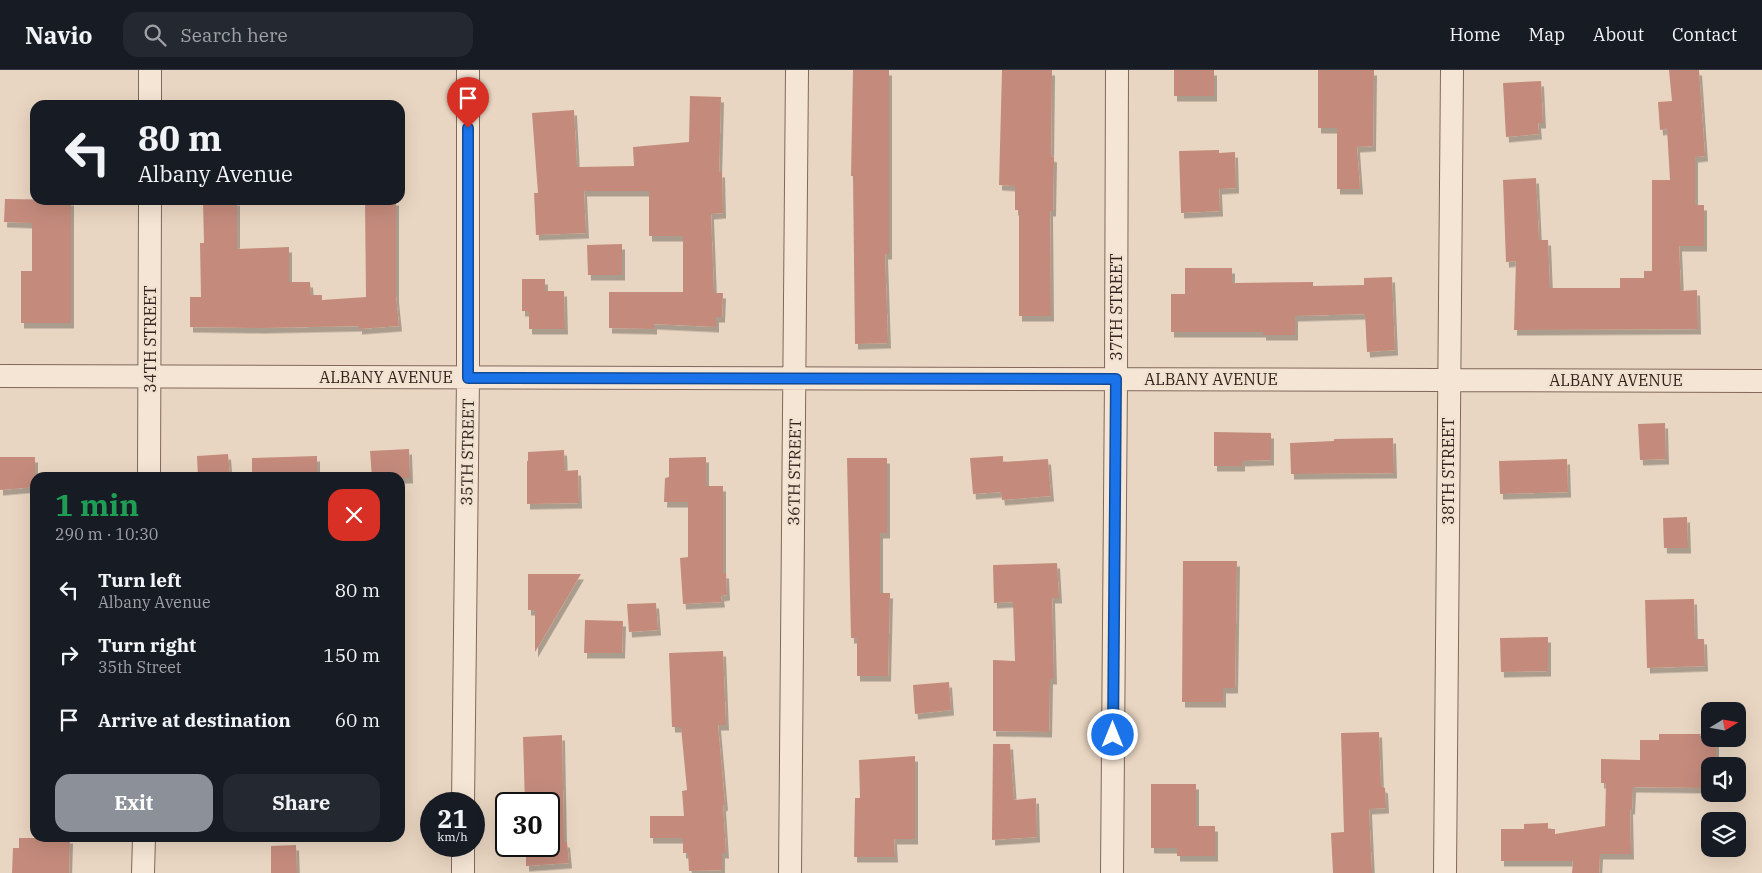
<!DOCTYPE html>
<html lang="en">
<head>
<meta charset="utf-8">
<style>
	body { margin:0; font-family:"IBM Plex Serif",serif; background:#242831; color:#f1f3f6; height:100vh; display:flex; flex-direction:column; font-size:19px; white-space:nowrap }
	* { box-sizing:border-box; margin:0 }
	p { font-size:16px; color:#9ea1a6 }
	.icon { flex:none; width:28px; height:28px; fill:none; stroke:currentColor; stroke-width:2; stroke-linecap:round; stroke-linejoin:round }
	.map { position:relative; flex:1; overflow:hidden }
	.drawer { position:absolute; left:30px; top:402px; width:375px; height:370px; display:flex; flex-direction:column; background:#171b24; border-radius:15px; box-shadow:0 5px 20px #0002 }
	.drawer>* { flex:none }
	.banner { position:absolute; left:30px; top:30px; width:375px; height:105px; border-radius:15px; box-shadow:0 5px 20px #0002; background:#171b24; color:#f1f3f6; overflow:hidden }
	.needle { width:32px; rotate:79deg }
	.tools { position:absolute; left:1701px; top:632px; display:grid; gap:10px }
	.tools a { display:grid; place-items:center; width:45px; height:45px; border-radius:10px; background:#171b24; box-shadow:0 5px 20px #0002; font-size:25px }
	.speed { position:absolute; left:420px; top:722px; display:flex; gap:10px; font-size:25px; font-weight:700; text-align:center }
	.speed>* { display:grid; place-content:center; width:65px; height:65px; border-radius:50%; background:#171b24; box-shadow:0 5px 20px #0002; line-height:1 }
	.speed small { font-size:12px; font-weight:400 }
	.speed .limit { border:2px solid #111; border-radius:8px; background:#fff; color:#111 }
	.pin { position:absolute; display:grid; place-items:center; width:42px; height:42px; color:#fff; margin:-51px -21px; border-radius:50% 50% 50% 0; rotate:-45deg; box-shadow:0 0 5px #0007 }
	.pin .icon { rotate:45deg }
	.me { position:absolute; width:55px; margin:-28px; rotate:0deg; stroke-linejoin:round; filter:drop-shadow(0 0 4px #0008) }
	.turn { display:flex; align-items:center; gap:18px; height:105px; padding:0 25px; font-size:22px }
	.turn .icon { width:65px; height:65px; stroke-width:2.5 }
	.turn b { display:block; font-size:35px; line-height:42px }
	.round { display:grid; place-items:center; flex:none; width:52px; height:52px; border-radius:15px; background:#242831 }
	.head { display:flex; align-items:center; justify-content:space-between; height:85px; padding:0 25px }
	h1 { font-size:30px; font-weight:700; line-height:38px; color:#1e9e55 }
	.primary-button { display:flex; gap:10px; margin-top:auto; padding:10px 25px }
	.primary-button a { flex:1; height:58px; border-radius:15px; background:#8c9099; color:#fff; font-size:20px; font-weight:700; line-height:58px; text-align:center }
	.primary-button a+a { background:#242831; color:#f1f3f6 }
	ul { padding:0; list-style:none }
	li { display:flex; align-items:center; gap:15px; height:65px; padding:0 25px }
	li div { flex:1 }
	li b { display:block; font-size:19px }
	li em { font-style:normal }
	header { display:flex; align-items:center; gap:30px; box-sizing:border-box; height:70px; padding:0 25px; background:#171b24; border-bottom:1px solid #363941 }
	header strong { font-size:24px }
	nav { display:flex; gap:28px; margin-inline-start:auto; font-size:18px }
	.search { width:350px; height:45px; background:#242831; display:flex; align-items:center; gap:12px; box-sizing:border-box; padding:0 18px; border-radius:15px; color:#9ea1a6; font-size:19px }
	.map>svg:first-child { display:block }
	.building { fill:#c48b7b; filter:url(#shadow) }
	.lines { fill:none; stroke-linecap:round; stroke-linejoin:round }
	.minor-casing { stroke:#81685b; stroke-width:24 }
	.minor { stroke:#f5e5d4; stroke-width:22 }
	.route-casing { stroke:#114b97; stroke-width:12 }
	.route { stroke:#1a73e8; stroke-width:9 }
	.labels { text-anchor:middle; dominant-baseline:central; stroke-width:4.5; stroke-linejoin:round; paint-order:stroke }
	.street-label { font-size:16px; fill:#32241e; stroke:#f1e1d0 }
</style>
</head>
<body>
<header>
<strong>Navio</strong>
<div class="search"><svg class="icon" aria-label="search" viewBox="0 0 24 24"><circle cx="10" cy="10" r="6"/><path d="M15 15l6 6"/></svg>Search here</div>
<nav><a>Home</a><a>Map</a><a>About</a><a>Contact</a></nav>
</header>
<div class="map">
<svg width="1762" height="803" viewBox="0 0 1762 803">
	<defs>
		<filter id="shadow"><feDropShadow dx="3" dy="5.5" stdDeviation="0" flood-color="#0004"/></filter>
	</defs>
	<rect width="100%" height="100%" fill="#e9d6c2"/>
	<!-- building -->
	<path class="building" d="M853,0H889V184H885L888,273L855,274L853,106H851Z
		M1002,0H1052L1051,86L1054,87L1053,141H1050L1051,246H1019V140H1015V116L999,115Z
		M1174,0H1214V26H1174Z
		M1318,0H1374L1373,76L1357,77L1360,119H1337V58H1318Z
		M1669,0H1699L1705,86L1695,87V135H1704V176H1679L1681,221L1697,220L1698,259L1514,260L1516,191L1506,192L1503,110L1536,108L1539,170H1548L1550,218H1620V208H1644V201H1652V110H1670L1667,59L1660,60L1658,32L1672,31Z
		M1541,11L1543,53H1538L1539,64L1506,67L1503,13Z
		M690,26L721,27L719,102H722L723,143L711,144L714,223H723L722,247H716V257L654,254V259L609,258V222H683V166H649V121H584L586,163L536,165L534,123H538L532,43L574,40L577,97L634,96L633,77L689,72Z
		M1219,80V83L1235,82L1236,118L1219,119L1220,141L1181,143L1179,81Z
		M5,129L71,130V253H21V201H32V153L4,152Z
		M203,130H237V179L289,177V212H310L311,225H322V230L366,227L365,130H396V227L399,256L359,259V256L261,258L190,257V227H201L200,173H204Z
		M622,174V205H588L587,175Z
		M1185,198H1232V213L1313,212V216L1364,215V208L1392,207L1395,280L1367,282L1365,244L1295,246V265H1263V262H1171V224H1185Z
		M522,209H545V221H564L565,259H529V241H522Z
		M1665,353L1666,389L1640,390L1638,354Z
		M1214,362L1271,363V390L1242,391V396H1214Z
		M1393,368L1394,403L1291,404L1290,373L1334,371V369Z
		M409,379L410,408H372L370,381Z
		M564,380L565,401L578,400L579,433L527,434V391H528V382Z
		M228,384L230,408H198L197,386Z
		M317,386V408H252V388Z
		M1003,386V392L1048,389L1051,426L1002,430L1001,422L973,424L970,388Z
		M0,387H35V417L0,420Z
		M706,387V416H723V503H726L727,525L721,526L722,532L683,534L680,488L688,487V432H664L665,408L669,407V388Z
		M847,388H887V463H880V523H890L888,606H857V568H851Z
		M1567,389L1568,422L1500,424L1499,391Z
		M1687,447L1688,478H1664L1663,448Z
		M1183,491H1237L1235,618H1223V632H1182Z
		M1057,493L1059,528H1052L1054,609H1050L1049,662L993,661V590L1015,591L1013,532L994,533L993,495Z
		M528,504H581L535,582V540H528Z
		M1694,529L1695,569H1704L1705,596L1647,598L1645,530Z
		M656,533L658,560L629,562L627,534Z
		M585,550L623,551L622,583H584Z
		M1548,567V601L1501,602L1500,568Z
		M723,581L726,655H718L725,735L723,736L726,783H722V800L689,801L688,783H683V768H650V746H684L682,721L687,720L681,657H672L669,583Z
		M949,612L951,640L915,644L913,615Z
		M1379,662L1381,716L1385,718L1386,738L1369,739L1372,803H1333L1331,763L1344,762L1341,663Z
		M1659,664H1701L1700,666H1710V669H1716V696H1705L1706,718L1633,717L1632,739H1630L1631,784H1600L1599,803H1572L1573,791H1501V759H1524V754L1548,753V759H1555V764L1605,756L1606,713H1601V689L1640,690V670H1659Z
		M562,665L564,772H567L569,793L526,796V776H549V734H525L523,667Z
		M993,674H1010L1014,730L1036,728L1037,767L992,770Z
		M915,686V769H894L895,787H854L855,728H860L859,690Z
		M1151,714H1196V756H1215V786H1177V778H1151Z
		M19,768H70L69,803H12L13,778H19Z
		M296,775L297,803H271V776Z"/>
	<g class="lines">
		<defs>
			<path id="minor" d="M150,0V35
				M0,306L1762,311
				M149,408L150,130
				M463,734L468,308V0
				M143,803L144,768
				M463,803V776
				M790,803L797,0
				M1112,803L1116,309L1117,0
				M1445,803L1452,0"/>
		</defs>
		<!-- minor casing -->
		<use href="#minor" class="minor-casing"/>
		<!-- minor -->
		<use href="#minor" class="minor"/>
	</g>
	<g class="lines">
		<defs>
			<path id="route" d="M468,58V308L1116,309L1113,665"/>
		</defs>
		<!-- route casing -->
		<use href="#route" class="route-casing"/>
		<!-- route -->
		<use href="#route" class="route"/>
	</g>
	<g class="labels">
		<!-- street labels -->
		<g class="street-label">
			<text transform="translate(1116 237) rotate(-90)">37TH STREET</text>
			<text transform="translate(150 269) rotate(-90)">34TH STREET</text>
			<text x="386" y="307">ALBANY AVENUE</text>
			<text x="1211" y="309">ALBANY AVENUE</text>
			<text x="1616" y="310">ALBANY AVENUE</text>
			<text transform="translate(467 382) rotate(-89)">35TH STREET</text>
			<text transform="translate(1448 401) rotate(-90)">38TH STREET</text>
			<text transform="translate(794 402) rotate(-89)">36TH STREET</text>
		</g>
	</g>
</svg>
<div class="tools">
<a><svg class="needle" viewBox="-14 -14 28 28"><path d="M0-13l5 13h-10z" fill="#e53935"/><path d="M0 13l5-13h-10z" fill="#9ea1a6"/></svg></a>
<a><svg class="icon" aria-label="sound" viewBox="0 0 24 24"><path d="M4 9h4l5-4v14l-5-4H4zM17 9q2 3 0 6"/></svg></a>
<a><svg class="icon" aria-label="layers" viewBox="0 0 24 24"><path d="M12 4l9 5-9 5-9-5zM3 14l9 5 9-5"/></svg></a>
</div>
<div class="speed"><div>21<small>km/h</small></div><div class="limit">30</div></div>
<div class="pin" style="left:468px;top:58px;background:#d93025"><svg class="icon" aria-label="arrive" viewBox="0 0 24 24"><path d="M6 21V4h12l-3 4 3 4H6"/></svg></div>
<svg class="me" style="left:1113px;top:665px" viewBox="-20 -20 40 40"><circle r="17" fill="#1a73e8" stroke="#fff" stroke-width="3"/><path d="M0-11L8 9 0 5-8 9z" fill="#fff"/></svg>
<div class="banner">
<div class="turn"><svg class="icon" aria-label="left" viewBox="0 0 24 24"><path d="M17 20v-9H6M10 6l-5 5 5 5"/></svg><div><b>80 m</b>Albany Avenue</div></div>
</div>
<section class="drawer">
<div class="head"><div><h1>1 min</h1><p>290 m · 10:30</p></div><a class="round" style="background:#d93025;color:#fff"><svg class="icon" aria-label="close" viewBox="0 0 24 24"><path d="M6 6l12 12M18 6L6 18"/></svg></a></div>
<ul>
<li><svg class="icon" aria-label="left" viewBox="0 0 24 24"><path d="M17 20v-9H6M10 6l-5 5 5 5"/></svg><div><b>Turn left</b><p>Albany Avenue</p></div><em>80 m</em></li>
<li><svg class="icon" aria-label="right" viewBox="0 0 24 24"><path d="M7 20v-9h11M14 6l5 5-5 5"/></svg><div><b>Turn right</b><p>35th Street</p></div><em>150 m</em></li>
<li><svg class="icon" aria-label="arrive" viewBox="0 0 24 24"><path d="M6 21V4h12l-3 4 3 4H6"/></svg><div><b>Arrive at destination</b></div><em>60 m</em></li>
</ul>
<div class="primary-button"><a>Exit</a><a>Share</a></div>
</section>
</div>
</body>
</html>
